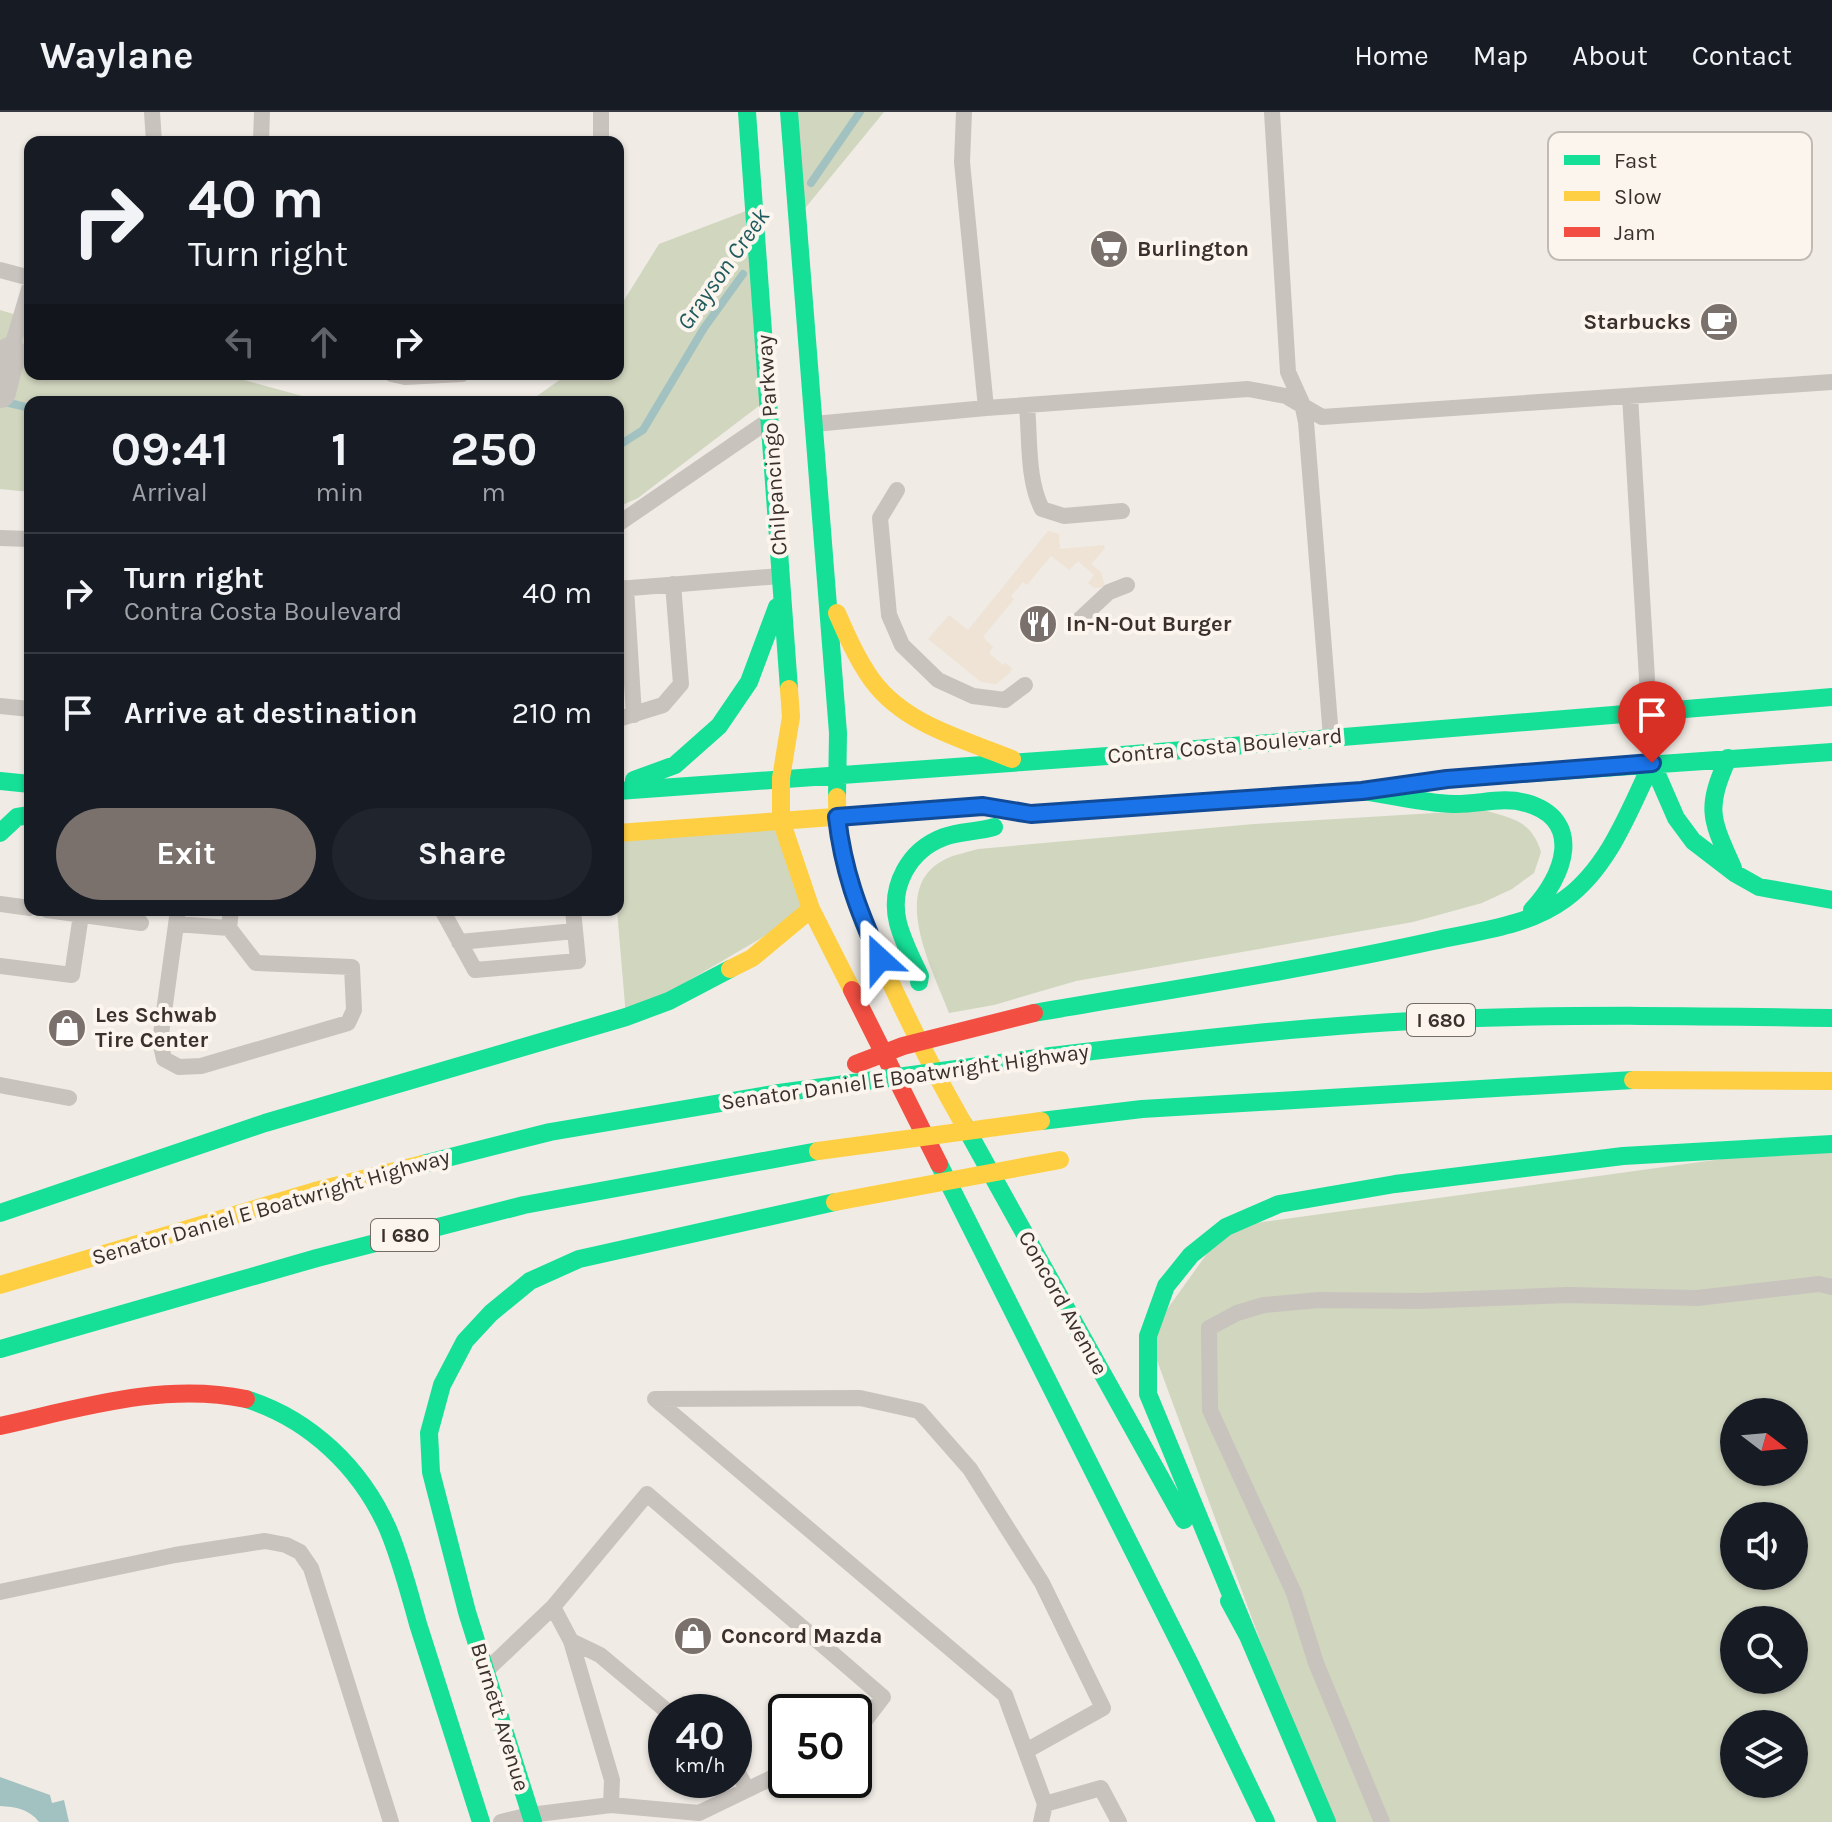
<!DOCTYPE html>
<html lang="en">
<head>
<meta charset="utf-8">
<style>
	body { margin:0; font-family:Karla,sans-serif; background:#20242c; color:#f1f3f6; height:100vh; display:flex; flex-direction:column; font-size:30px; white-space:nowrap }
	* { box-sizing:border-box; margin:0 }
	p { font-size:26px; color:#9ea1a6 }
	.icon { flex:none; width:44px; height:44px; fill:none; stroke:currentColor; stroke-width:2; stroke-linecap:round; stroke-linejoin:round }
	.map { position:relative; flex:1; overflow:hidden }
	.drawer { position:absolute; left:24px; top:284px; width:600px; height:520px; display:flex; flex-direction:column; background:#171b24; border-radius:16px; box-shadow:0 2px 6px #0004 }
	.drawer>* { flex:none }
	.hud { position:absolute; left:24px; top:24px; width:600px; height:244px; border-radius:16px; box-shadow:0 2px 6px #0004; background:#171b24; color:#f1f3f6; overflow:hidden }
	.needle { width:52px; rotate:106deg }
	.buttons { position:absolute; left:1720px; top:1286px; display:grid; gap:16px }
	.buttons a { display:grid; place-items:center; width:88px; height:88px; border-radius:50%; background:#171b24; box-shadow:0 2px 6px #0004; font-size:40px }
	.speed { position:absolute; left:648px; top:1582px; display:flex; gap:16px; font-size:40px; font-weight:700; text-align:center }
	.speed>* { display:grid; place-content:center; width:104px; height:104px; border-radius:50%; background:#171b24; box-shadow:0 2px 6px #0004; line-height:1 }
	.speed small { font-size:20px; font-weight:400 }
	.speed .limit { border:4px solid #111; border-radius:12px; background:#fff; color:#111 }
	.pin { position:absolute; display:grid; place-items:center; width:68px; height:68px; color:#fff; margin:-82px -34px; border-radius:50% 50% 50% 0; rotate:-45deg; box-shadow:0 0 8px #0007 }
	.pin .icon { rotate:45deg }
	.me { position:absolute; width:88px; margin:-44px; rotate:336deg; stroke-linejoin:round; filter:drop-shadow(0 0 6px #0008) }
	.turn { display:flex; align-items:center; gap:28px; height:168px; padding:0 32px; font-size:36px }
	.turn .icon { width:104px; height:104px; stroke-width:2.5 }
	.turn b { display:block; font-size:56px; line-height:68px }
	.lanes { display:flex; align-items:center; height:76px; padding:0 32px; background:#0003; justify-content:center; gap:40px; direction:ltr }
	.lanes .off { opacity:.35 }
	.eta { display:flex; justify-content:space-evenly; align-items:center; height:136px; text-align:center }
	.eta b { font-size:48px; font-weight:700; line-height:56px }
	.button { display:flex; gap:16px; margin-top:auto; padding:16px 32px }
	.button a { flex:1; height:92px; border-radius:48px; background:#7a716c; color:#fff; font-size:32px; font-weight:700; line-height:92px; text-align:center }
	.button a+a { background:#20242c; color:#f1f3f6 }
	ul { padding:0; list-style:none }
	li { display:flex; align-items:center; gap:24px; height:120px; padding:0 32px; border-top:2px solid #363941 }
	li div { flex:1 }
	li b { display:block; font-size:30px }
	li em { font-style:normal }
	header { display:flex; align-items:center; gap:48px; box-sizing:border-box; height:112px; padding:0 40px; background:#171b24; border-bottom:2px solid #363941 }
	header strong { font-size:38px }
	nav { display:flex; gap:44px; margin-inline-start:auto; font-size:28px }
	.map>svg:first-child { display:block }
	.green { fill:#d1d6bf; fill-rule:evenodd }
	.plaza { fill:#eee3d5 }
	.water { fill:#a1c2c1 }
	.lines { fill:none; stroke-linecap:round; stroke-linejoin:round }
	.stream { stroke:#a1c2c1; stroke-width:8 }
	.lane { stroke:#c9c3be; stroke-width:16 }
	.street { stroke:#c9c3be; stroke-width:32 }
	.fast { stroke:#16e098; stroke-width:18 }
	.slow { stroke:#ffcf43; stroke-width:18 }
	.jam { stroke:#f24e42; stroke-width:18 }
	.fast-bridge { stroke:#16e098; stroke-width:18 }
	.slow-bridge { stroke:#ffcf43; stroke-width:18 }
	.jam-bridge { stroke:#f24e42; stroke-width:18 }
	.route-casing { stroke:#114b97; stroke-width:20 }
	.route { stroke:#1a73e8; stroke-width:14 }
	.labels { text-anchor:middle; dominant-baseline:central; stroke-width:8; stroke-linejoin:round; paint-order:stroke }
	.shield { fill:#fbf5ee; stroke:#756b66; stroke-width:2 }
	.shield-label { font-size:20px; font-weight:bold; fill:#3b302b }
	.poi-label { font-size:22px; font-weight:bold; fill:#3b302b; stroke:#fbf5ee; text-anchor:start }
	.street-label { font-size:22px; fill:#3b302b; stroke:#fbf5ee }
	.water-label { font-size:24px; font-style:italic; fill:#1f5a5e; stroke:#fbf5ee }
	.key { fill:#fbf5ee; stroke:#c1bab4; stroke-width:2 }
	.key-label { font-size:22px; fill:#3b302b }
</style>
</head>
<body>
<header>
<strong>Waylane</strong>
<nav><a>Home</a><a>Map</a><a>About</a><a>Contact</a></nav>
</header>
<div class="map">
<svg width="1832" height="1710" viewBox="0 0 1832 1710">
	<rect width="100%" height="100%" fill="#f0ebe5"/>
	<!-- green -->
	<path class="green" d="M789,0H884L797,106Z
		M754,96L768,287L638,386L618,395V290H516L537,284L568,262H618V198L659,132Z
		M0,198L30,207V262H222L324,290H30V380L0,377Z
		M1484,698C1513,707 1531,708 1541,740L1534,761L1512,777L1482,791L1413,810L1076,869L994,893L949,901C933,858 886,773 948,746C957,742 969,740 978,737L1254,712Z
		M781,708L811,797L626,905L617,798L618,721Z
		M1832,1032V1710H1327L1148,1224L1226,1115ZM1734,1300H1794V1360H1734ZM1734,1404H1794V1464H1734ZM1734,1508H1794V1568H1734ZM1734,1612H1794V1672H1734Z"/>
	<!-- plaza -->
	<path class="plaza" d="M1048,419L1059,422L1060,437L1104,433L1105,436L1091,452L1101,460L1105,475L1094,476L1088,471L1094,463L1078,449L1069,458L1051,444L1027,473L1023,470L1011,484L1014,487L983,525L993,535L989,541L1003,553L1005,551L1012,556L1010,561L996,572L981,570L928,527L949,503L968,518Z"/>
	<!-- water -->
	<path class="water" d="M0,1665L50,1683L52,1691L64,1688L69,1710H39C29,1697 16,1695 0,1694Z"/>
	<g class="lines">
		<!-- stream -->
		<path class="stream" d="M811,71L860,0
			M1,289L30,296
			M618,334L643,318L704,216L743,162"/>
		<!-- lane -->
		<path class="lane" d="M152,0L154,30
			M601,0V30
			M964,0L962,50L986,296
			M1272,0L1288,260L1302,291L1306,310L1331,625
			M261,30L262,0
			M0,158L30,166
			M10,241L30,174
			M392,262L405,265L462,262
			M1630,284L1652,650
			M1027,294C1030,327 1027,368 1042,397L1064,404L1122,399
			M814,312L986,296L1248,277L1286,284L1322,305L1832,270
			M897,378L880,406L889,503L902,533L938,568L973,584L1005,588L1025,573
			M618,412L765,311
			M0,426L30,427
			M626,476L634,603
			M618,477L780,464
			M1079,508L1109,480L1127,473
			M0,594L30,597
			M618,607L663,593L681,572L673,472
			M0,792L30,796
			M47,798L141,811
			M178,798L160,929L164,947L179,955L201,954L348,911L354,898L352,855L256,851L229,816L231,798
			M442,798L475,858L578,849L573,798
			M176,812L229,816
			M459,830L575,819
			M0,854L72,863L81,803
			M0,973L69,986
			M0,1480L175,1443L265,1429L286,1433L300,1440L311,1456L391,1710
			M571,1529L600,1543L668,1600
			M490,1555L553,1495
			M1026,1639L1103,1596L1042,1471L970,1357L919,1299L860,1286L655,1287L1005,1583L1045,1692L1041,1710
			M734,1654L747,1677
			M786,1659L699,1701L611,1693L612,1668L571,1529L553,1495L647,1382L883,1585L854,1623
			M1045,1692L1101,1676L1119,1710
			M501,1710L530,1703L611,1693
			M1382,1710L1316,1551L1294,1481L1210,1298L1209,1216L1237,1201L1264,1193L1319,1188L1419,1189L1568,1183L1697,1186L1819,1172L1832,1175"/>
		<!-- street -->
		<path class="street" d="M0,280L10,241"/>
		<!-- fast -->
		<path class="fast" d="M747,0L789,577
			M789,0L838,621L837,685
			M1728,646C1705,698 1711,706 1733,756
			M1652,651L1676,706L1693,729L1736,762L1759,775L1832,788
			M634,668L675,653L719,614L749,570L777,495
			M0,669L30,672
			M618,679L1122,643L1832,585
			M1362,679C1392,683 1423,691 1453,692C1478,693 1502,684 1526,691C1586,708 1563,766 1532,798
			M1156,693L1362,679L1447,667L1832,640
			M0,721L17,705L30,703
			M919,870L920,864C912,847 903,830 898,811C889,774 909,738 944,725C960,719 978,720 994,715
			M1034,901C1167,878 1301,858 1433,829C1477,819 1527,815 1565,787C1609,755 1629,699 1652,651
			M1051,944C1184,928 1316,913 1450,907C1577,902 1705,904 1832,906
			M1041,1009L1142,997L1633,968
			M963,1011L1184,1408
			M423,1052L550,1020L779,981
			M939,1052L1190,1552L1266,1710
			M0,1101L265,1011L626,905L669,889L730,857
			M0,1237L317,1146L524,1093L818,1039
			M246,1287C310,1307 361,1356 388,1417C401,1448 409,1480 418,1512
			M1229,1489L1248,1524L1327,1710
			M467,1500L533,1710
			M467,1500L431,1360L429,1321L442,1273L465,1229L491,1201L530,1169L579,1147L835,1090
			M418,1512L481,1710
			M1248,1524L1148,1282V1224L1166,1174L1191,1143L1226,1115L1279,1092L1395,1072L1623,1044L1832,1032"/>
		<!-- slow -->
		<path class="slow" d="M837,501C847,524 857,547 872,568C905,613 963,627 1012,647
			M789,577L791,605L781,666V708L811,797L852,878
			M837,685C837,747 859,800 884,856C908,909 934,960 963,1011
			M618,721L983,694L1031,702L1156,693
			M730,857L752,846L811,797
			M1633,968L1832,969
			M0,1173L315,1079L423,1052"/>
		<!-- jam -->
		<path class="jam" d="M852,878L939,1052
			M0,1314C81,1296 163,1270 246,1287"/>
		<!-- fast-bridge -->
		<path class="fast-bridge" d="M779,981L1051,944"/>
		<!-- slow-bridge -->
		<path class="slow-bridge" d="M818,1039L1041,1009
			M835,1090L1060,1048"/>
		<!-- jam-bridge -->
		<path class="jam-bridge" d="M856,952L903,934L1034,901"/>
	</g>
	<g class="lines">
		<defs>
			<path id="route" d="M880,847C858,798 843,758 837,705L983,694L1031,702L1362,679L1447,667L1652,651"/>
		</defs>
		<!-- route casing -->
		<use href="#route" class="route-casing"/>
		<!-- route -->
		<use href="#route" class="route"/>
	</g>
	<!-- icons -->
	<defs>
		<symbol id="supermarket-disc" viewBox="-11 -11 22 22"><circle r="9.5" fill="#7a716c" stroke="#fbf5ee"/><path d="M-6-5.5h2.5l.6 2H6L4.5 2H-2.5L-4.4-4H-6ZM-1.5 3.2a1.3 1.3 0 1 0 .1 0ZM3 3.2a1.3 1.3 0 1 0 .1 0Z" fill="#fff"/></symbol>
		<symbol id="cafe-disc" viewBox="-11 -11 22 22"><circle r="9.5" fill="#7a716c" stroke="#fbf5ee"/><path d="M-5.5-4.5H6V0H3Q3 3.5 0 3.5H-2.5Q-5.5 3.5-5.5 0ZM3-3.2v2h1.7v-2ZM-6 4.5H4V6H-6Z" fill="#fff"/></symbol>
		<symbol id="restaurant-disc" viewBox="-11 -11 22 22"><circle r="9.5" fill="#7a716c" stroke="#fbf5ee"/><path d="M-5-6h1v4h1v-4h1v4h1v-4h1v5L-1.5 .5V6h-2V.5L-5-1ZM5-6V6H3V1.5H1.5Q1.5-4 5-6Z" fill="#fff"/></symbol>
		<symbol id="shop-disc" viewBox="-11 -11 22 22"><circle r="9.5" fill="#7a716c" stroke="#fbf5ee"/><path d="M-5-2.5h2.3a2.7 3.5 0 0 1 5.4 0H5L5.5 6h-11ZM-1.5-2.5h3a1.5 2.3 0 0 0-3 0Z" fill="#fff"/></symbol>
	</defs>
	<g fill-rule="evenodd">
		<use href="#supermarket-disc" x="1087" y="115" width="44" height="44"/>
		<use href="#cafe-disc" x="1697" y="188" width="44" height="44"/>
		<use href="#restaurant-disc" x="1016" y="490" width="44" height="44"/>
		<use href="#shop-disc" x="45" y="894" width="44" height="44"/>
		<use href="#shop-disc" x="671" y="1502" width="44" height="44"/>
	</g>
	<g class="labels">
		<!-- shield labels -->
		<g class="shield">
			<rect x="1407" y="892" width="68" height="32" rx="6"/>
			<rect x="371" y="1107" width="68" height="32" rx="6"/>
		</g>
		<g class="shield-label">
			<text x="1441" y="908">I 680</text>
			<text x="405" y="1123">I 680</text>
		</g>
		<!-- poi labels -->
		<g class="poi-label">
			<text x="1137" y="137">Burlington</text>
			<text x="1691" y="210" text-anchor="end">Starbucks</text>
			<text x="1066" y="512">In-N-Out Burger</text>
			<text x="95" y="903">Les Schwab<tspan x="95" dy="25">Tire Center</tspan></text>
			<text x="721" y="1524">Concord Mazda</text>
		</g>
		<!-- street labels -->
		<g class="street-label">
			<text transform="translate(772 333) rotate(-94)">Chilpancingo Parkway</text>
			<text transform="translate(1225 634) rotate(-5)">Contra Costa Boulevard</text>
			<text transform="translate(905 965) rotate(-8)">Senator Daniel E Boatwright Highway</text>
			<text transform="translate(271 1095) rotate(-16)">Senator Daniel E Boatwright Highway</text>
			<text transform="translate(1063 1191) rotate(61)">Concord Avenue</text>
			<text transform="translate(500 1605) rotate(73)">Burnett Avenue</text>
		</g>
		<!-- water labels -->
		<g class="water-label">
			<text transform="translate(723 157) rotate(-55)">Grayson Creek</text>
		</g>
	</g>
	<!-- legend -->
	<rect x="1548" y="20" width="264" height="128" rx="12" class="key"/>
	<rect x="1564" y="43" width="36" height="10" fill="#16e098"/>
	<rect x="1564" y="79" width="36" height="10" fill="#ffcf43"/>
	<rect x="1564" y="115" width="36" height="10" fill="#f24e42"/>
	<g class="key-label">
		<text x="1614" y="56">Fast</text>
		<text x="1614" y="92">Slow</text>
		<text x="1614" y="128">Jam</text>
	</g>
</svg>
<div class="buttons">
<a><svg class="needle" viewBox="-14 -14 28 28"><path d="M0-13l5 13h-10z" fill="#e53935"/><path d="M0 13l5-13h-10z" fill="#9ea1a6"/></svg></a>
<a><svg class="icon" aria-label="sound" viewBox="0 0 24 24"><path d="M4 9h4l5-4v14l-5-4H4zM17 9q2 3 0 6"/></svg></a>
<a><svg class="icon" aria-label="search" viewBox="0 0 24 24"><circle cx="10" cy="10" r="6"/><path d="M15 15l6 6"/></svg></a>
<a><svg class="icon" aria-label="layers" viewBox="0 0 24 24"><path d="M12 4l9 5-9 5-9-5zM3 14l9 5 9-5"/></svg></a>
</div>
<div class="speed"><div>40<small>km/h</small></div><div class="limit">50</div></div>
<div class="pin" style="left:1652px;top:651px;background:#d93025"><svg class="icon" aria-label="arrive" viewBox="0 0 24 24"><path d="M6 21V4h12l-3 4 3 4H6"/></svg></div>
<svg class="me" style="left:880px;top:847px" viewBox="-20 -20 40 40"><path d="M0-17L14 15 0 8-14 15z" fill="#1a73e8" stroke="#fff" stroke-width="4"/></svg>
<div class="hud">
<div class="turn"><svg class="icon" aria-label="right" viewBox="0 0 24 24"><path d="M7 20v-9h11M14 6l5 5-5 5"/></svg><div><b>40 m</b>Turn right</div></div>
<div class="lanes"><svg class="icon off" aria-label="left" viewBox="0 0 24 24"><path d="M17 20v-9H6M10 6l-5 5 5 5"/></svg><svg class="icon off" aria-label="ahead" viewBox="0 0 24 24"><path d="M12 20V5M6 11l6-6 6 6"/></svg><svg class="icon" aria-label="right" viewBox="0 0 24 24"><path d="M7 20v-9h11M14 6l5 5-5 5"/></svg></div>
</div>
<section class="drawer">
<div class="eta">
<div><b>09:41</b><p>Arrival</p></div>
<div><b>1</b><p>min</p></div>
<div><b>250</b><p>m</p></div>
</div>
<ul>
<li><svg class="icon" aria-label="right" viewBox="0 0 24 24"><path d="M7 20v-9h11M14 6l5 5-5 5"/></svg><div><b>Turn right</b><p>Contra Costa Boulevard</p></div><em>40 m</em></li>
<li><svg class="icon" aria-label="arrive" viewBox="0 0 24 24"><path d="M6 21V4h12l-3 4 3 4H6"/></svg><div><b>Arrive at destination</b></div><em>210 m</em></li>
</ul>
<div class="button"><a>Exit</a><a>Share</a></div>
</section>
</div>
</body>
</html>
